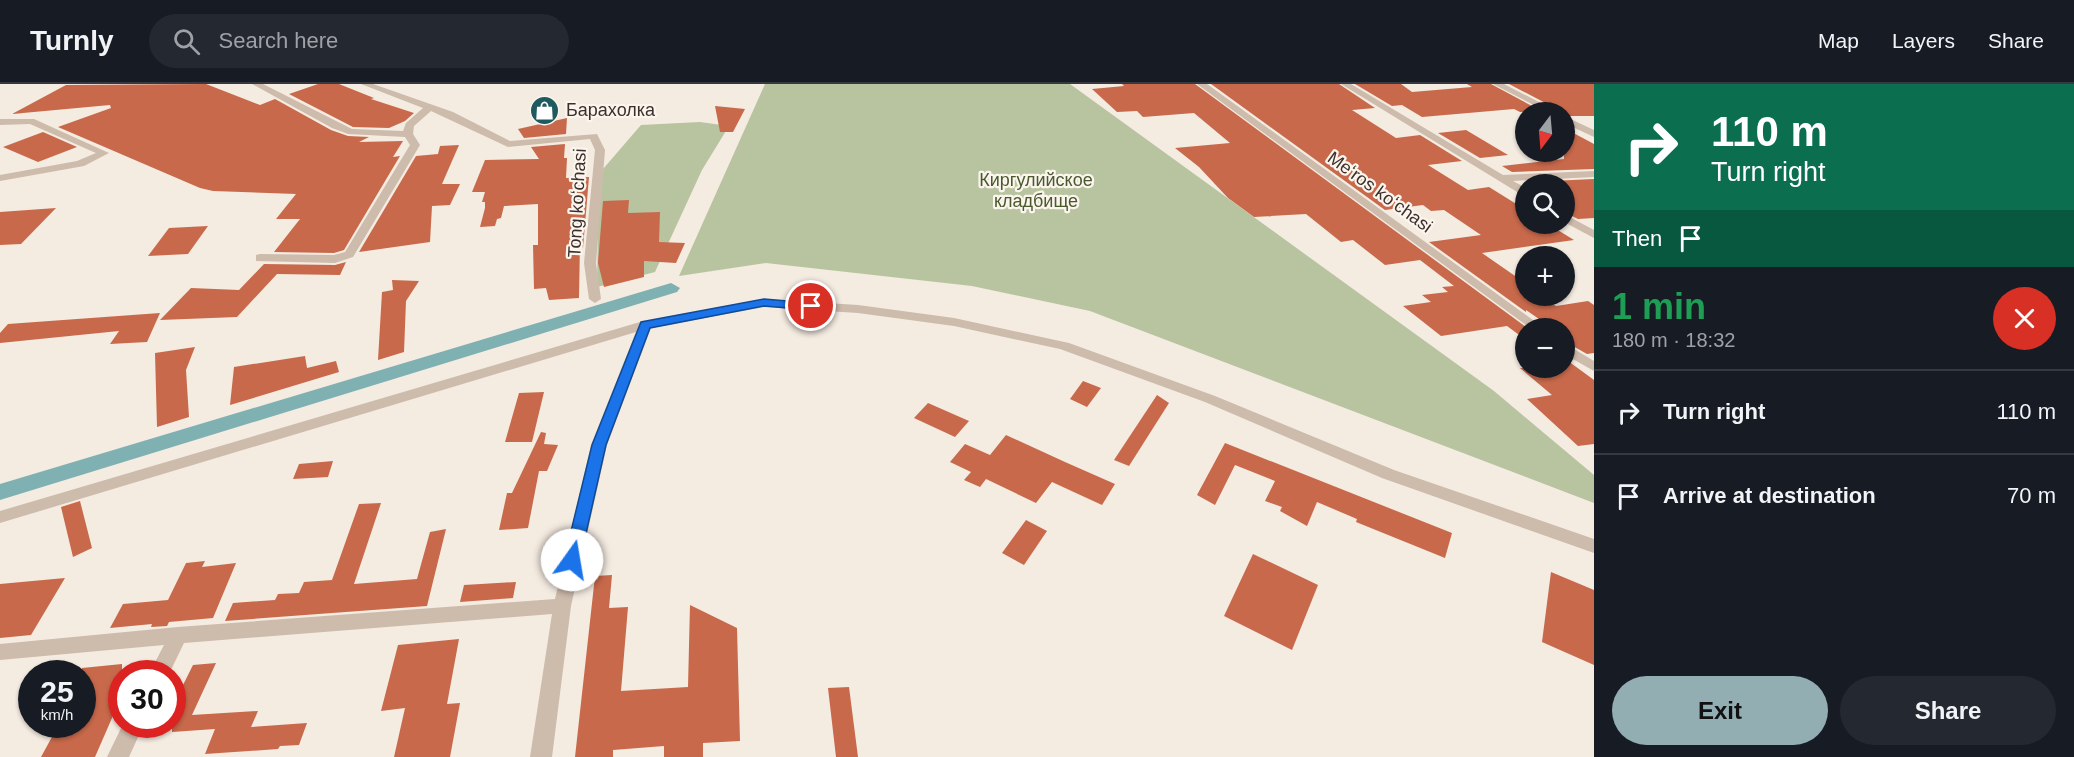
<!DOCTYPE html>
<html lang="en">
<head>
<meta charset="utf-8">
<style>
	body { margin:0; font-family:Arial,sans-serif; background:#242831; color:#f1f3f6; height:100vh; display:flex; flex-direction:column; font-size:22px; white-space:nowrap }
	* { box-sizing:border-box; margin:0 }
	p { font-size:20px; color:#9ea1a6 }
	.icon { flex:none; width:33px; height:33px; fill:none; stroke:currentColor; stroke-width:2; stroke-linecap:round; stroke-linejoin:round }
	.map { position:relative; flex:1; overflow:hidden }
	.drawer { display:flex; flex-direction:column; background:#171b24; width:480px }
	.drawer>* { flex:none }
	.banner { background:#0b6e4f; color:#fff; overflow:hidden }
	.needle { width:39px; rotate:196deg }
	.tools { position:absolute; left:1515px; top:18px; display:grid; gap:12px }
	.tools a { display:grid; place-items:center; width:60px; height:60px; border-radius:50%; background:#171b24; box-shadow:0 2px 4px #0004; font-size:30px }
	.speed { position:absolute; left:18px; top:576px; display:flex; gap:12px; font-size:30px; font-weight:700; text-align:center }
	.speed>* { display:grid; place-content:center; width:78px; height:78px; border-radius:50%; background:#171b24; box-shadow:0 2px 4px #0004; line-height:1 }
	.speed small { font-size:15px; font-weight:400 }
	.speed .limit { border:9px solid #d22; background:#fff; color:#111 }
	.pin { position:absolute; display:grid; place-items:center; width:51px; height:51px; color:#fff; margin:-26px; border:3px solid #fff; border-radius:50%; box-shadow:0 2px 6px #0007 }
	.me { position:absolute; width:66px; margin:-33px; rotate:13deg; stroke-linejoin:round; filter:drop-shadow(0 0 4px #0008) }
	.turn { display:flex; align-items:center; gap:21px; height:126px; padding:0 18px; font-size:27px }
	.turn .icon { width:78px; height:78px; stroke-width:2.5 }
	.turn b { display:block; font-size:42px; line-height:51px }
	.then { display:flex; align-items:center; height:57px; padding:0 18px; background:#0003; gap:12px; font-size:22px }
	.round { display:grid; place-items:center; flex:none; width:63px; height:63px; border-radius:32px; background:#242831 }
	.summary { display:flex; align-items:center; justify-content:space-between; height:102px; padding:0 18px }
	h1 { font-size:36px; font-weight:800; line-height:45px; color:#1e9e55 }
	.primary-button { display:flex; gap:12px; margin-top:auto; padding:12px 18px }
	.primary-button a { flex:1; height:69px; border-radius:36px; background:#92aeb2; color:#111; font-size:24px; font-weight:800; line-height:69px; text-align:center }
	.primary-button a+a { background:#242831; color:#f1f3f6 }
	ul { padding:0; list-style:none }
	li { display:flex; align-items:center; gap:18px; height:84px; padding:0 18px; border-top:2px solid #363941 }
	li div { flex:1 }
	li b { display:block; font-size:22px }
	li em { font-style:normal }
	header { display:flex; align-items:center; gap:36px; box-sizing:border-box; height:84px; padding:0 30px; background:#171b24; border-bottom:2px solid #363941 }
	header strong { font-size:28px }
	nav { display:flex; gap:33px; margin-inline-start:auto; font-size:21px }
	.search { width:420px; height:54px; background:#242831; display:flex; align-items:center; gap:15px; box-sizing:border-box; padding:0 21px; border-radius:33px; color:#9ea1a6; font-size:22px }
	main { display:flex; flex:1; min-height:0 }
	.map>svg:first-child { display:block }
	.green { fill:#b8c4a0 }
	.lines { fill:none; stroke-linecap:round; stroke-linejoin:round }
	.canal { fill:#7fb0b2; fill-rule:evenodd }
	.building { fill:#c8694b }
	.street { fill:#cdbbac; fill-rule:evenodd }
	.route { fill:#1a73e8; stroke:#114b97; stroke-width:1.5 }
	.labels { text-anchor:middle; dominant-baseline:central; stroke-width:4.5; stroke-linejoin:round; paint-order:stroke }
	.far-poi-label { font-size:18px; fill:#3b302b; stroke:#fbf5ee; text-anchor:start }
	.far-park-label { font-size:18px; fill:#4a5a2e; stroke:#fbf5ee }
	.far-street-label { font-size:18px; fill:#3b302b; stroke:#fbf5ee }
</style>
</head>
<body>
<header>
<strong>Turnly</strong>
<div class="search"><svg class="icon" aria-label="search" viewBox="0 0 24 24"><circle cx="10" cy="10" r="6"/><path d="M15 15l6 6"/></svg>Search here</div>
<nav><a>Map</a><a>Layers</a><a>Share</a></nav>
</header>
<main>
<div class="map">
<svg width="1594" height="673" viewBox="0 0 1594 673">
	<rect width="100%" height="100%" fill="#f4ebe1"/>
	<!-- green -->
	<path class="green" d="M765,0H1070L1494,307L1594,391V419L1090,227L972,202L766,179L679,192Z
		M700,38L729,42L702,86L655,188L597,203L598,141L603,85L641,41Z"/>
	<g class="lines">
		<!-- canal -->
		<path class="canal" d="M671,199L680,204L677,208L0,416V400Z"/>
	</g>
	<!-- building -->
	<path class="building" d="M206,0L260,21L275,15L331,46L348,52L369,53L359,58L403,57L393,73L400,72L344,166L334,169L274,168L300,135H276L296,110L213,107L200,104L58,43L111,24L110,21L12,30L66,1Z
		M318,0H339L374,14L371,15L414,29L405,37L389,44L353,43L289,10Z
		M1122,0H1195L1526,243V256L1507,242L1441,252L1403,222L1431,218L1422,211L1448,208L1442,203L1454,202L1420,176L1385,181L1353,156L1341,158L1306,130L1254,133L1228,114L1199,83L1175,64L1230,59L1194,29L1143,33L1137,27L1117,28L1092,5L1124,2Z
		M1211,0H1339L1375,24L1352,26L1396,54L1420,51L1462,77L1428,81L1468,106L1489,103L1526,126V140H1548L1574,156L1482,169L1518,194H1516L1526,201V212H1541L1556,222L1588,217L1594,221V269L1587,270L1564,257V244H1552L1526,226V228L1429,158L1481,151L1444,126L1431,127L1423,121L1385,126Z
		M1355,0H1401L1412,8L1472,3L1467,0H1491L1543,28H1520L1514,25L1422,33L1402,21L1392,22Z
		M1509,0H1594V32H1570Z
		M715,22L745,25L733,48H720Z
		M567,34L566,50L524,54L518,45Z
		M1564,44L1594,60V85L1512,88L1502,82L1564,75Z
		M1466,46L1508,71L1480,74L1438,49Z
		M43,48L77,63L38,78L3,63Z
		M565,60L564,74H567L566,94L589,93L583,164L580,158L579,214L549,216L546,204L534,205L533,161H538V120L504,122L501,134L497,135L495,142L480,143L485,124V118H482L485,108H472L485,76L539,75L531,63Z
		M459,61L442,100H460L450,121L432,122L430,158L359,168L416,72L438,70L440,62Z
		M1594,95V134L1578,135L1564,128V100L1529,98Z
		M629,116L628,129L660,128L659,158L685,159L676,179L644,177V193L604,203L598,179L603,117Z
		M56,124L21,160L0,161V128Z
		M208,142L188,170L148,172L169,144Z
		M346,178L340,191L277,190L237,233L160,236L191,204L239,206L264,180L335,181Z
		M392,196L419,197L406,217L404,268L378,276L382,208L393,206Z
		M160,229L147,258L110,260L119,247L0,259V249L8,240Z
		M195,263L186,286L189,333L157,343L155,269Z
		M305,272L307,284L336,277L339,288L230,321L234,283Z
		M1564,274L1594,296V360L1578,362L1527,315L1552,311L1520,284H1564Z
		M1083,297L1101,304L1087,323L1070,315Z
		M544,308L532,358H505L519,309Z
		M1157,311L1169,319L1129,382L1114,376Z
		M928,319L969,337L955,353L914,334Z
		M541,348L546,349L544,360L558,361L547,387H539L528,444L499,446L507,409H512Z
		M1006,351L1065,378L1115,400L1102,421L1052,398L1036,419L986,395L980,403L964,396L971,388L950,378L965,360L990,371Z
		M1225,359L1452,449L1445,474L1356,438L1357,435L1317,418L1307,442L1280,427L1282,423L1265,417L1275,397L1235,381L1215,421L1197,411Z
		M333,377L328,393L293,395L299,380Z
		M80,417L92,464L73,473L61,423Z
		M381,419L354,500L417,495L430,448L446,445L427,522L225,537L233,519L275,516L278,510L299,509L304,498L332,496L359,420Z
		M1026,436L1047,447L1024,481L1002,469Z
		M1253,470L1318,501L1292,566L1224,532Z
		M205,477L202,483L236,479L213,534L169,538L167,542L151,543L152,540L110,544L123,520L168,516L186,479Z
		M1551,488L1594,506V581L1542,558Z
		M612,491L609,524L628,523L621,607L688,603L690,521L737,544L740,657L703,659V673H664V662L613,666V673H575L595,492Z
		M65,494L31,551L0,554V500Z
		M516,498L513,514L460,518L464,501Z
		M459,555L447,620L460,619L450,673H394L405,624L381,627L398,561Z
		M216,579L192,631L258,627L251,643L307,639L299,661L280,662L278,665L205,670L215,645L172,648V623L193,581Z
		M122,580V611L95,673H41L59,640H82V584Z
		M849,603L858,673H836L828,604Z"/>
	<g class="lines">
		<!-- street -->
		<path class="street" d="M252,0H263L352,45L403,47L406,39L423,24L361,0H373L453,28L510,57L597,50L605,66L596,179L601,215L595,219L589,215L584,179L595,66L590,55L508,63L431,27L414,42L413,50L420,61L353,173L335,179L256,177V171L260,170L334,171L345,168L410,61L405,53L348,50L332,44Z
			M1197,0H1207L1544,244H1530Z
			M1341,0H1351L1503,91L1594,87V93L1513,97L1526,104V112L1522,111Z
			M1493,0H1504L1558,28H1547Z
			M1564,32L1594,46V53L1564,39Z
			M0,35H34L109,69L84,82L0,97V91L77,77L96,69L30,40L0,41Z
			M1564,130L1594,146V154L1564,138Z
			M764,215L858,221L954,234L1069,259L1215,312L1394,386L1594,455V469L1382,394L1205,318L1060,265L954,242L858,229L764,223L651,244L607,361L571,522L552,673H530L552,530L184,559L169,590H149L164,561L0,576V560L178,543L555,515L591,361L636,248L0,439V427L640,238Z
			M1564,259L1594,277V287L1564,270Z
			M123,640H144L129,673H107Z"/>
	</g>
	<!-- route -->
	<path class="route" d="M764,215L811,219L817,222L811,226L764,222L650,244L606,361L580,476L578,480H567L564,476L592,361L641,238Z"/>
	<!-- icons -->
	<defs>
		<symbol id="shop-disc" viewBox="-11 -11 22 22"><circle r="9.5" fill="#1f5a5e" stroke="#fbf5ee"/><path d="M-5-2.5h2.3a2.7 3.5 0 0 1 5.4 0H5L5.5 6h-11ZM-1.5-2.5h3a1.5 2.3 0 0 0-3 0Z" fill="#fff"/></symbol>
	</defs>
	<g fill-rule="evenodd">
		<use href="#shop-disc" x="528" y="10" width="33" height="33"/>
	</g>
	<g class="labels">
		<!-- far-poi labels -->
		<g class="far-poi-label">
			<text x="566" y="26">Барахолка</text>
		</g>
		<!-- far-park labels -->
		<g class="far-park-label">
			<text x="1036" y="96">Киргулийское<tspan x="1036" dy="21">кладбище</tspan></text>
		</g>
		<!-- far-street labels -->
		<g class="far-street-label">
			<text transform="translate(1380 108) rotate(36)">Meʻros koʻchasi</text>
			<text transform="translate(577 119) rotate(-87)">Tong koʻchasi</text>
		</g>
	</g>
</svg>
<div class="tools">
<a><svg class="needle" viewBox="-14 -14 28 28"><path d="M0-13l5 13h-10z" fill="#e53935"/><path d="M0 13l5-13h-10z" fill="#9ea1a6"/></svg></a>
<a><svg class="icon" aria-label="search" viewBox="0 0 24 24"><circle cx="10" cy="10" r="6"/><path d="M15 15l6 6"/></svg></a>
<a>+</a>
<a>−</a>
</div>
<div class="speed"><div>25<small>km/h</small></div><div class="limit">30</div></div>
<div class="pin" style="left:811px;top:222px;background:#d93025"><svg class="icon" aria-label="arrive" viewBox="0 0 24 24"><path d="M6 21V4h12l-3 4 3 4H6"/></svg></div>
<svg class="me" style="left:572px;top:476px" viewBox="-20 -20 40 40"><circle r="19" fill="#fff"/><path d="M0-13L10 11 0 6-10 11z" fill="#1a73e8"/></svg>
</div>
<section class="drawer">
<div class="banner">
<div class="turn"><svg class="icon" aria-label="right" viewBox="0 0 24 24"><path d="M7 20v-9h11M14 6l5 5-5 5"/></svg><div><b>110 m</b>Turn right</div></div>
<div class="then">Then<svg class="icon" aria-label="arrive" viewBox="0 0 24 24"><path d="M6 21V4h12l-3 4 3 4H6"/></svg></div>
</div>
<div class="summary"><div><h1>1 min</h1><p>180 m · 18:32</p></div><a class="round" style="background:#d93025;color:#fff"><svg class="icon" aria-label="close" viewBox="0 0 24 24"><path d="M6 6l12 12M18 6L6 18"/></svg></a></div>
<ul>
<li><svg class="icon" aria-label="right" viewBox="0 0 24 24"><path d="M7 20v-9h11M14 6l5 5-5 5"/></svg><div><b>Turn right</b></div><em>110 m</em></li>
<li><svg class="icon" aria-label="arrive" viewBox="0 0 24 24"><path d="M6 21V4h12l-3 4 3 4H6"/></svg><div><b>Arrive at destination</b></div><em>70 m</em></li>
</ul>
<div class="primary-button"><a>Exit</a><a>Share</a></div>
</section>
</main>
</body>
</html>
